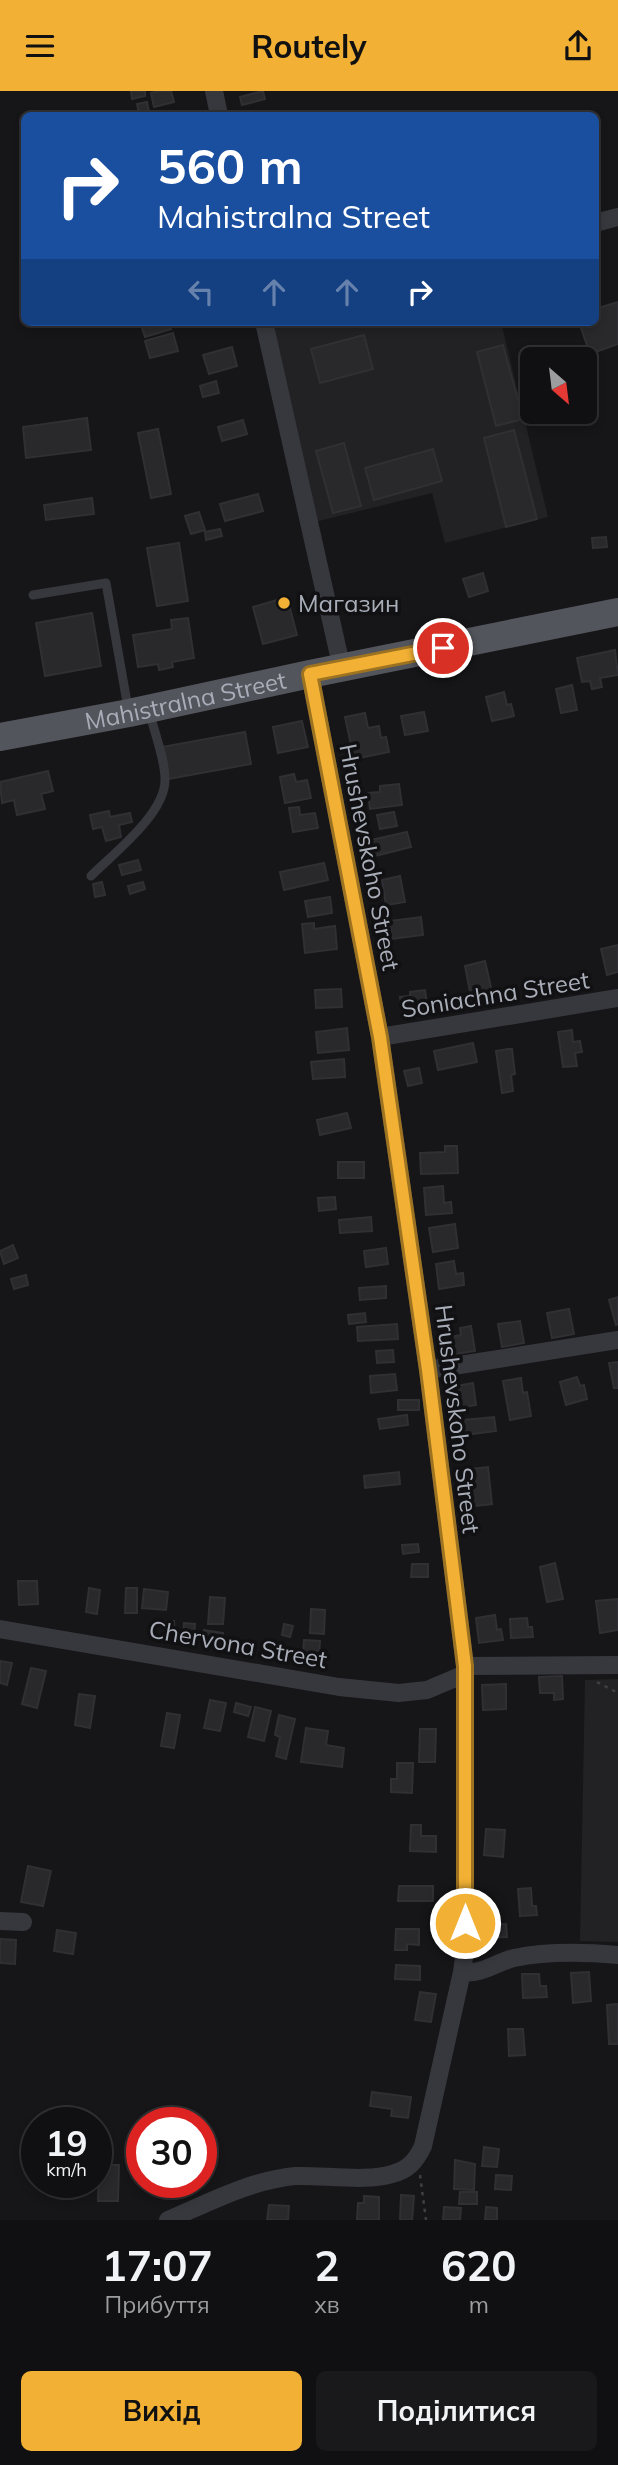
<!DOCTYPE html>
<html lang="uk">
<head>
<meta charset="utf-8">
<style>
	body { margin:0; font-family:Mulish,sans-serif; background:#19191b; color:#f1f3f6; height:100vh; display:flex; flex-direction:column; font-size:26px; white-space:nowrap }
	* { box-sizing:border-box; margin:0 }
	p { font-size:23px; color:#9c9d9f }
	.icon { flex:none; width:38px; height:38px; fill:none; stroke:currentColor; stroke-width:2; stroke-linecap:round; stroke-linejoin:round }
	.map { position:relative; height:2129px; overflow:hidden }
	.sheet { display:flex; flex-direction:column; background:#101012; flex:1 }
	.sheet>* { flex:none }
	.top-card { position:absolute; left:21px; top:21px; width:578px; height:214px; border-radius:10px; box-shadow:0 4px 10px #0003,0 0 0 2px #303032; background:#1a4fa0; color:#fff; overflow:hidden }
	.needle { width:46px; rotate:152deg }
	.fabs { position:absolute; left:520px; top:256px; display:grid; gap:14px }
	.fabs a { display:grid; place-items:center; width:77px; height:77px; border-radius:10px; background:#101012; box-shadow:0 4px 10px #0003,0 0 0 2px #303032; font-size:35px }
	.speed { position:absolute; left:21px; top:2016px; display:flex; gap:14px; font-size:35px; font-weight:700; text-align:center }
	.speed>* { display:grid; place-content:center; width:91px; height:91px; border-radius:50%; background:#101012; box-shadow:0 4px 10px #0003,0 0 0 2px #303032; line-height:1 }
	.speed small { font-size:18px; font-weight:400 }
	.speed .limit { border:10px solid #d22; background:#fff; color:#111 }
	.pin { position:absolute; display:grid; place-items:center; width:60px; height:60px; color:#fff; margin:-30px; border:4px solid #fff; border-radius:50%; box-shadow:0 2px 7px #0007 }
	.me { position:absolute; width:77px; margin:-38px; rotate:0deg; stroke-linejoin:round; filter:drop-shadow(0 0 5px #0008) }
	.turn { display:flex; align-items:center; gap:24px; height:147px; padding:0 21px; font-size:32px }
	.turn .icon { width:91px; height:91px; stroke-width:2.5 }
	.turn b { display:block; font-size:49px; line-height:60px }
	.lanes { display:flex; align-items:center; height:66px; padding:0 21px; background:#0003; justify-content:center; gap:35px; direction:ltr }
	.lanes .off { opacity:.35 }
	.eta { display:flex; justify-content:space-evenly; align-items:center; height:119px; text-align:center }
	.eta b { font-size:42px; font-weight:700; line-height:49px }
	.action { display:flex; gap:14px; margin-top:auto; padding:14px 21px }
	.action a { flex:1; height:80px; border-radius:10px; background:#f2b134; color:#111; font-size:28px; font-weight:700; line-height:80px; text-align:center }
	.action a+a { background:#19191b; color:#f1f3f6 }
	header { display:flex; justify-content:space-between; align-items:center; height:91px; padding:0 21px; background:#f2b134; color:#111; font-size:32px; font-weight:700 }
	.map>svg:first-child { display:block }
	.built { fill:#222225 }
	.building { fill:#29292c; stroke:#303034; stroke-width:2 }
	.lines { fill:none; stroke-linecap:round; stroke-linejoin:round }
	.path { stroke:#3d3f44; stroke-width:2.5; stroke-dasharray:3.5 5; stroke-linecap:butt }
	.service { stroke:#37383d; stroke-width:9 }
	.minor { stroke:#37383d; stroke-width:18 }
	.primary { stroke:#53555c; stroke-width:28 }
	.route-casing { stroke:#9d7322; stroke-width:18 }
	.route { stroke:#f2b134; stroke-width:12 }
	.poi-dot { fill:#f2b134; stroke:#111113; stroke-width:2.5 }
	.labels { text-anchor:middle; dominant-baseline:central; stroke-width:7; stroke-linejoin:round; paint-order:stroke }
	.poi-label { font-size:24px; fill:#a8adb8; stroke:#111113; text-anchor:start }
	.street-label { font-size:24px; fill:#a8adb8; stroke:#111113 }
</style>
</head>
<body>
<header><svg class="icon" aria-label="menu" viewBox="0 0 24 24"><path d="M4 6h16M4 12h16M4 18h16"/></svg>Routely<svg class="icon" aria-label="share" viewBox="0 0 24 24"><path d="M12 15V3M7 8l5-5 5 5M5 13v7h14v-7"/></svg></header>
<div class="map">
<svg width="618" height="2129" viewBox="0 0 618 2129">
	<rect width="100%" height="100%" fill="#161618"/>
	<!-- built -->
	<path class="built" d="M279,231H501L548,426L445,452L432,402L315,431L273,242Z
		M618,1588V1851L580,1850L585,1589Z"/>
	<!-- building -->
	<path class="building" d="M131,0H145V5L132,8Z
		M159,0H171L174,11L154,16L151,2Z
		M263,0L265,8L242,14L240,6Z
		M147,11L149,21L139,23L137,13Z
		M618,211V253L590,263L579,231H595V218Z
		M151,231H169L171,238L145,246L141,234Z
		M173,242L178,260L150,267L145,250Z
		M364,244L373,278L320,292L311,258Z
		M503,254L523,328L496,335L477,261Z
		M232,256L237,275L209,283L203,264Z
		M216,290L219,302L203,306L200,295Z
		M87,327L91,359L26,367L23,336Z
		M243,329L247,343L222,350L218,336Z
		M158,338L171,403L151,407L138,342Z
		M514,339L537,428L506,436L484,347Z
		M344,352L361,415L333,422L316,360Z
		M433,358L442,390L374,409L365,377Z
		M258,403L263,420L225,430L220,413Z
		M92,407L94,423L46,429L44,414Z
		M199,421L205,439L191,443L185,425Z
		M220,438L222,445L206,449L205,441Z
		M606,446L607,456L593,457L592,447Z
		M179,452L188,510L157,515L147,457Z
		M483,482L488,500L469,506L463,488Z
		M287,506L297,544L263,553L253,516Z
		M92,522L101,575L45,585L36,532Z
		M188,527L194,567L172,571L173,576L159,579L158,573L138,576L133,544L172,538L171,529Z
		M615,559L618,584L600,587L602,596L592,598L590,590L582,591L577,567Z
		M572,594L577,619L561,622L556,598Z
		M504,601L507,614L511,613L514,625L492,630L486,606Z
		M424,621L428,640L405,644L401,625Z
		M365,622L368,637L379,635L381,647L386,646L389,661L354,668L345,626Z
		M302,630L308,656L278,662L273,636Z
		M245,641L251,673L168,688L162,656Z
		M48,680L53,700L41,703L45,718L17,724L14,709L2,712L0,691Z
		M294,683L296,691L307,689L311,707L285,712L280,686Z
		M399,693L402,714L370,718L368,702L380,701V695Z
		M299,716L300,724L315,722L318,737L293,741L289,717Z
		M109,720L110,726L130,722L132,731L119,734L121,746L106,750L102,736L93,738L90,724Z
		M394,721L397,735L380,738L377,724Z
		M407,741L411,756L375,765L371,749Z
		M138,769L141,779L122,784L119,774Z
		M324,772L328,789L284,799L280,781Z
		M400,785L405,811L386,814L382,789Z
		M102,791L105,804L95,806L93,793Z
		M143,791L145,798L130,803L128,795Z
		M330,806L332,822L308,826L305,810Z
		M421,826L423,844L392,848L389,830Z
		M314,832V838L335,835L337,858L305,862L302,833Z
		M618,854V881L607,884L601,858Z
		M485,870L492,901L471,906L465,875Z
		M341,898L342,916L316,917L315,899Z
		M425,899L428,921L403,925L400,906L410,905V901Z
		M347,937L349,959L318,962L316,941Z
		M572,939L573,951L580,950L582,961L575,962L577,975L563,976L558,941Z
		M473,952L477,971L438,979L434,960Z
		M508,958H512L515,983L511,984L513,1000L502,1002L496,960Z
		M344,968L345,986L313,988L311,971Z
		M419,977L422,992L408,995L404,980Z
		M347,1022L351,1037L320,1044L317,1029Z
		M445,1055H457L458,1082L421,1083L420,1062L445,1061Z
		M338,1071H364V1087H338Z
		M443,1095L444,1112L451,1111L452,1122L426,1124L424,1097Z
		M335,1106L336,1118L319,1120L318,1107Z
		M371,1126L372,1140L340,1142L339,1129Z
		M455,1133L458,1157L433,1161L429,1137Z
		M13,1154L18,1167L4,1173L0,1160Z
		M386,1157L388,1173L366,1176L364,1160Z
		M454,1170L456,1183L463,1182L464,1194L439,1198L436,1173Z
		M26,1184L28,1194L14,1198L11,1188Z
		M386,1195V1207L360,1209L359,1197Z
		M618,1206V1233L616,1234L609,1209Z
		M569,1218L574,1243L552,1247L547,1222Z
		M365,1222L366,1231L349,1233L348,1224Z
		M520,1230L524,1252L502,1256L498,1233Z
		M397,1233L398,1248L358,1250L357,1236Z
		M471,1235L475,1260L448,1264L445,1247L461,1244L460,1237Z
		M393,1259L394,1271L377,1272L376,1260Z
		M618,1271V1297H614L609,1272Z
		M395,1283L397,1299L371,1302L370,1285Z
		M577,1286L580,1295L584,1294L587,1308L566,1314L560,1291Z
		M521,1287L523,1302L527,1301L531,1325L510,1329L503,1290Z
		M473,1292L476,1314L458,1317L456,1295Z
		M398,1309H419V1319H398Z
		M407,1324L408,1334L380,1338L378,1328Z
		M494,1326L496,1340L466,1344L464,1329Z
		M488,1376L492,1413L466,1416L462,1379Z
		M399,1381L400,1393L365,1397L364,1385Z
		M418,1453L419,1461L403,1463L402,1454Z
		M555,1472L563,1508L547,1511L540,1476Z
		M412,1473H428V1486H411Z
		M18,1490H37L38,1513L19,1514Z
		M89,1497L100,1499L97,1523L86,1521Z
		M126,1497H137V1522H125Z
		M144,1498L168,1501L166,1519L142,1517Z
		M210,1506L225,1507L223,1533H208Z
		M618,1508V1539L600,1542L596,1510Z
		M311,1518L325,1519L324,1543L310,1542Z
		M495,1524L497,1539L501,1538L503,1549L479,1552L476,1527Z
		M527,1527L528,1536H532L533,1546L511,1547L510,1528Z
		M164,1530H174L175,1544L165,1545Z
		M184,1532L195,1533L194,1548L183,1547Z
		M284,1533L293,1535L290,1546L282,1544Z
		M204,1539L223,1542L222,1552L202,1549Z
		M304,1549L320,1550L319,1563L303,1562Z
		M0,1570L12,1572L7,1594L0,1592Z
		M31,1577L46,1580L37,1617L22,1613Z
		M562,1585L563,1608L554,1609V1602H540L539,1586Z
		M506,1593V1618L483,1619L482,1594Z
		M79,1603L95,1605L90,1637L75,1634Z
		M210,1609L226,1612L220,1640L204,1637Z
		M236,1612L251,1616L248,1625L234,1621Z
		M255,1616L271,1620L264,1650L248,1646Z
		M167,1622L180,1624L174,1657L161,1655Z
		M279,1624L295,1628L286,1668L276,1665L280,1646L275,1644Z
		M306,1637L328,1640L326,1654L344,1657L342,1676L301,1671Z
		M420,1638H436L435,1671H419Z
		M397,1672H413L412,1702L391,1701V1688H397Z
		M411,1734H421V1745H436V1761L410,1760Z
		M486,1738L505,1739L503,1766L484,1764Z
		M28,1775L51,1780L43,1815L21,1811Z
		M399,1795H433V1810H398Z
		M531,1797L532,1815H536L537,1824L520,1825L518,1798Z
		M506,1833L507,1846L486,1847L485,1834Z
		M396,1838H419V1854L407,1853V1859H395Z
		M57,1839L76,1842L73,1863L54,1860Z
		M0,1848L16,1849L15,1873L0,1872Z
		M396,1874L420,1875V1889L395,1888Z
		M589,1881L591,1910L573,1912L571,1882Z
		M522,1883H539L540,1895H546L547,1906L523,1907Z
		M420,1901L436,1903L431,1931L415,1929Z
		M618,1913V1953H609L607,1914Z
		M508,1938H523L525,1964L509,1965Z
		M372,2001L411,2006L408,2027L391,2025L392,2018L370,2015Z
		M484,2056L499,2058L497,2076L482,2075Z
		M455,2069L475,2073L474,2099L454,2098Z
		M99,2074H119L118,2110H98Z
		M496,2084L512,2085L511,2099L495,2098Z
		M52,2091H73V2101H52Z
		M460,2101H477V2113H459Z
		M401,2104L414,2105L412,2129H400Z
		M364,2105L379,2106V2129H357L358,2112H364Z
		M269,2114L289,2115L288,2129H267Z
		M444,2116L461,2117L460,2129H443Z
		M486,2116L497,2117V2129H485Z"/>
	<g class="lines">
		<!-- path -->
		<path class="path" d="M597,1591L618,1602
			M420,2084L426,2129"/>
		<!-- service -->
		<path class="service" d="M33,504L106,492L128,617
			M91,785C114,762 166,722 165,688C165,668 154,640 149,620"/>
		<!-- minor -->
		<path class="minor" d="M214,0L219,24
			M595,132L618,126
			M264,231L342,578
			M380,946L618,907
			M428,1279L618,1249
			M0,1538L339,1596L399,1602L427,1599L465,1583
			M465,1575L618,1574
			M0,1830L23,1831
			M462,1881C481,1884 497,1871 514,1867C547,1860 585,1861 618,1864
			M168,2129C208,2112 251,2089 295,2085C322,2084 369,2091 392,2083C408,2079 416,2070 423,2055L462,1881L465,1859V1575L428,1279L380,946L310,583"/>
		<!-- primary -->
		<path class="primary" id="s1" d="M0,646L129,622L310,583L618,521"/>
	</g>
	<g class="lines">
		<defs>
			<path id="route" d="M443,557L310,583L380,946L428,1279L465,1575V1832"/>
		</defs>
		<!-- route casing -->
		<use href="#route" class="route-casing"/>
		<!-- route -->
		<use href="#route" class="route"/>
	</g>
	<!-- markers -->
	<circle class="poi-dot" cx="284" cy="512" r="7"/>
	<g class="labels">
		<!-- poi labels -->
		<g class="poi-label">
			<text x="298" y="512">Магазин</text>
		</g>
		<!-- street labels -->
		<g class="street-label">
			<text stroke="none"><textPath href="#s1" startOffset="189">Mahistralna Street</textPath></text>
			<text transform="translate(370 766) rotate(79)">Hrushevskoho Street</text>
			<text transform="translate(495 903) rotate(-9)">Soniachna Street</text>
			<text transform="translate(458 1328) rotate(83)">Hrushevskoho Street</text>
			<text transform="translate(238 1553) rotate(10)">Chervona Street</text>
		</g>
	</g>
</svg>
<div class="fabs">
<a><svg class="needle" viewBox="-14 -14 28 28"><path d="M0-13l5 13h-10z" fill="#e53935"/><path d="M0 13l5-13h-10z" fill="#9c9d9f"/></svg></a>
</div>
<div class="speed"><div>19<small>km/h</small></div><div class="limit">30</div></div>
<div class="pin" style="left:443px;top:557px;background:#d93025"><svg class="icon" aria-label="arrive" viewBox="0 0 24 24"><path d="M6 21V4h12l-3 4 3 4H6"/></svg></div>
<svg class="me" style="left:465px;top:1832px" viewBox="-20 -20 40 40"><circle r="17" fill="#f2b134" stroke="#fff" stroke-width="3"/><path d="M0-11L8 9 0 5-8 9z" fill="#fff"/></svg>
<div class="top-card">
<div class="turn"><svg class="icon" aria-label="right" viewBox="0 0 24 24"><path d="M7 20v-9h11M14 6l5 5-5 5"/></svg><div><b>560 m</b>Mahistralna Street</div></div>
<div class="lanes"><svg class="icon off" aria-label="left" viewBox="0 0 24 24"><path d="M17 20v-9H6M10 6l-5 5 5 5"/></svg><svg class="icon off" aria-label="ahead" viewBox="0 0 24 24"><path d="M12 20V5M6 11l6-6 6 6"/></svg><svg class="icon off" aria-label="ahead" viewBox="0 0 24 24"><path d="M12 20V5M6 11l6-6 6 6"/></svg><svg class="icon" aria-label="right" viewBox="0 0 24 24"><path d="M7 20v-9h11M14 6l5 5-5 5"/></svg></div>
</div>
</div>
<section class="sheet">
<div class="eta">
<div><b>17:07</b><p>Прибуття</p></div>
<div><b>2</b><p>хв</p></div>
<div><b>620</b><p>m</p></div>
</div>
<div class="action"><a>Вихід</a><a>Поділитися</a></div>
</section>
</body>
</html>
